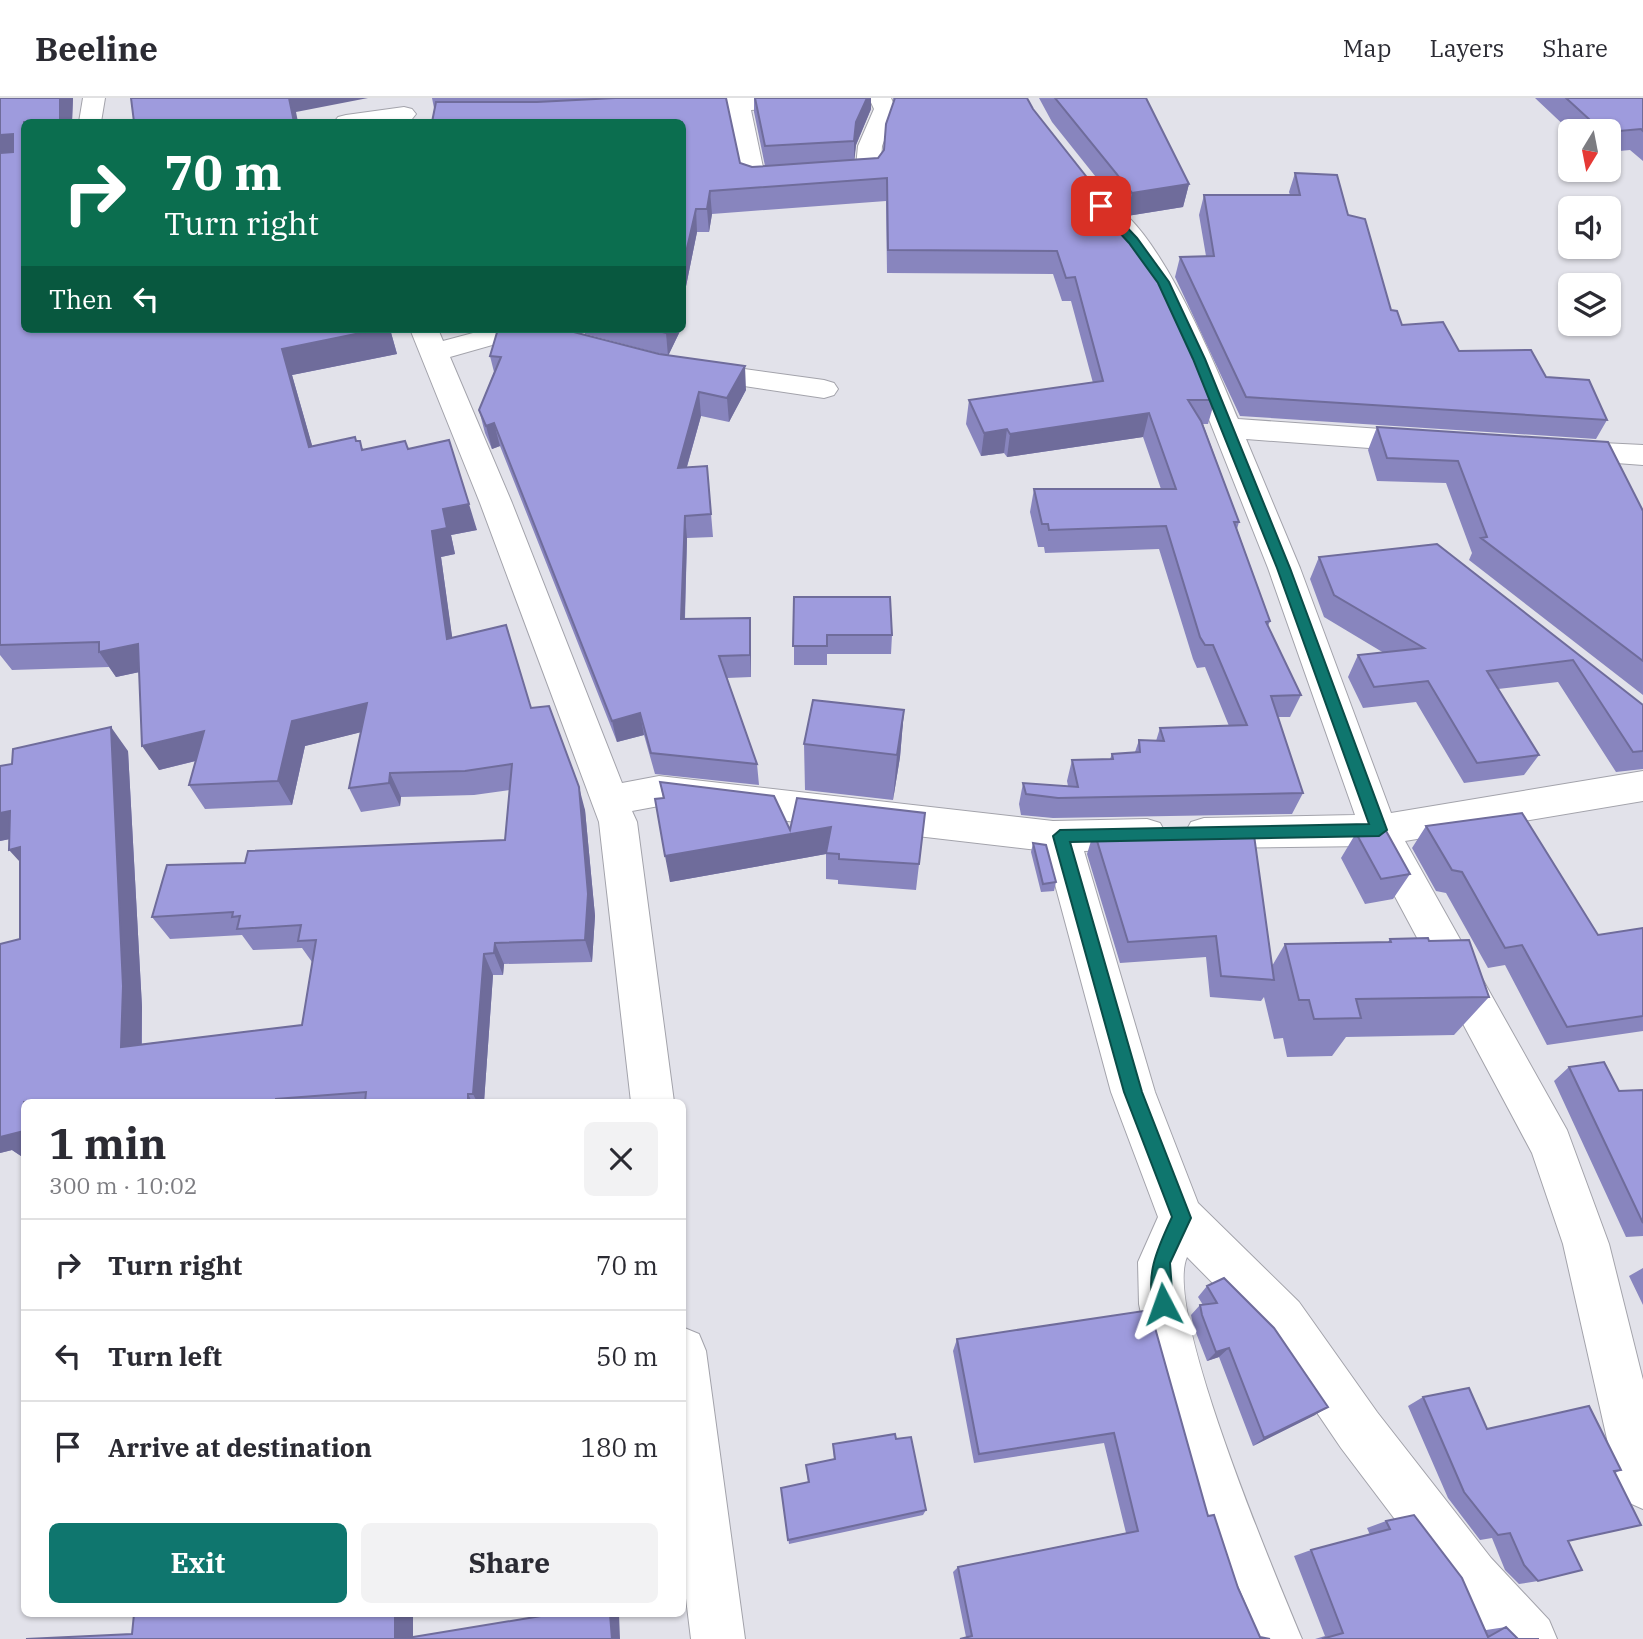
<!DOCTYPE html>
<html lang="en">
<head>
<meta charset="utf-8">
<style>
	body { margin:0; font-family:"IBM Plex Serif",serif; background:#f2f2f3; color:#2b2b33; height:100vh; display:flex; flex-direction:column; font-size:26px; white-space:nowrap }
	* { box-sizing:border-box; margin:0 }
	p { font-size:23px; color:#7c7c81 }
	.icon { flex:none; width:38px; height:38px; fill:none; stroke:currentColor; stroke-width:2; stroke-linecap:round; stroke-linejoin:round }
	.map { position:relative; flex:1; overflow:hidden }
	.panel { position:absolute; left:21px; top:1001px; width:665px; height:518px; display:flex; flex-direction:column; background:#fff; border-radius:10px; box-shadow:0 2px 5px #0004 }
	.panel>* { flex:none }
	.guide { position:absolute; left:21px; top:21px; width:665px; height:214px; border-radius:10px; box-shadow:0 2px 5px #0004; background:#0b6e4f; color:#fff; overflow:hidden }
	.needle { width:46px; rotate:190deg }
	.buttons { position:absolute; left:1558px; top:21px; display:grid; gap:14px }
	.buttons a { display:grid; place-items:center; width:63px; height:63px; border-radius:10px; background:#fff; box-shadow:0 2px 5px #0004; font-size:35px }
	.pin { position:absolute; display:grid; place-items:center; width:60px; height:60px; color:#fff; margin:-30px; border-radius:14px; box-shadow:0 4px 10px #0006 }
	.me { position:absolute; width:77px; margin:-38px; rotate:356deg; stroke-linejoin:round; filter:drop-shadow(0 0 5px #0008) }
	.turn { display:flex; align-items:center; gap:24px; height:147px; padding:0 28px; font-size:32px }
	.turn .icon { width:91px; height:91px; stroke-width:2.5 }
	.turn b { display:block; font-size:49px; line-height:60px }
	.then { display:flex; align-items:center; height:66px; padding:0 28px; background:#0003; gap:14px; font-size:26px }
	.round { display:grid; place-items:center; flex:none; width:74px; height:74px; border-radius:10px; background:#f2f2f3 }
	.head { display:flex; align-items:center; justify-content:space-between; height:119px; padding:0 28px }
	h1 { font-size:42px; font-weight:700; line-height:52px }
	.button { display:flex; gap:14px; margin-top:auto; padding:14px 28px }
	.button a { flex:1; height:80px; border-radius:10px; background:#0f766e; color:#fff; font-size:28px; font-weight:700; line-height:80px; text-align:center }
	.button a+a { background:#f2f2f3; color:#2b2b33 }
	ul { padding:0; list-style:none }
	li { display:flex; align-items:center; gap:21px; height:91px; padding:0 28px; border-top:2px solid #e1e1e2 }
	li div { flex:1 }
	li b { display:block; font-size:26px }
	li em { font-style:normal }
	header { display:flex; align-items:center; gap:42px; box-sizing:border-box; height:98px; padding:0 35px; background:#fff; border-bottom:2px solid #e1e1e2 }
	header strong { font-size:33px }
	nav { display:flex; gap:38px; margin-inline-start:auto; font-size:24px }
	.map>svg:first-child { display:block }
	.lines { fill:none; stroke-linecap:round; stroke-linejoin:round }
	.street-casing { stroke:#a3a3ab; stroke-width:2 }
	.street { fill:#fff; fill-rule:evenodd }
	.wall { fill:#8885be }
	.shaded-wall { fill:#6f6c9b }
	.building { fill:#9e9bdd; stroke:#6f6c9b; stroke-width:2 }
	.route { fill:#0f766e; stroke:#0a4d48; stroke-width:2 }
</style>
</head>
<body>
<header>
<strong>Beeline</strong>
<nav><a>Map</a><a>Layers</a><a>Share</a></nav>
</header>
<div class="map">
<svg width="1643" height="1541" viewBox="0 0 1643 1541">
	<rect width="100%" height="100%" fill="#e2e2ea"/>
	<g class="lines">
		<defs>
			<path id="street" d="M83,0H105L101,24H79Z
				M715,0H857L846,7L751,12L764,74L856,68L858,48L874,11L869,0H891L896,11L882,48L880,75L877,80L753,89L744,87L741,82L728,13L674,16L663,9L674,2Z
				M404,9L412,11L416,16L412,21L393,24H334L338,19L346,17Z
				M1103,103C1154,115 1218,274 1238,321L1424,334L1435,337L1439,344L1435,351L1424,354L1246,341L1300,470L1391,715L1643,673V703L1405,743L1567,1032L1609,1146L1643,1282V1411L1625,1403L1617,1385L1563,1146L1532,1055L1368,748L1204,750L1191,746L1185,735L1191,724L1204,720L1355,717L1268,470L1185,261L1150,184L1124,147L1091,110L1094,105Z
				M410,231H438L443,243L488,231H532L528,237L450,259L512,405L622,685L659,678L1053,723L1147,721L1160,725L1166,736L1160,747L1147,751L1084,753L1155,994L1198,1105L1299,1204L1377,1314L1491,1460L1549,1522L1557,1541H1493L1453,1498L1341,1350L1265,1238L1187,1159C1163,1212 1276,1479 1302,1541H1247L1226,1494L1154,1276L1139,1206L1138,1164L1158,1119L1111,994L1046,753L659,708L632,713L637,724L674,1004H631L599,724L480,405Z
				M694,264L824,282L834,285L838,291L834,297L824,300L684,279L680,273L684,267Z
				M1561,343L1643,347V367L1550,360L1546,353L1550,346Z
				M682,1229L699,1236L706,1253L745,1541H691L682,1468Z"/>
		</defs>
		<!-- street casing -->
		<use href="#street" class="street-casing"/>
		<!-- street -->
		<use href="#street" class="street"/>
	</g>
	<!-- wall -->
	<path class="wall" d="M0,0H73L72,24L24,231H390L397,256L292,277L312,348L357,343L363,351H408L477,432L451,437L455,456L441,459L452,540L531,610L585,712L595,818L592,864L504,866L503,877H493L484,1004H24L21,1058L12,1052L0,1055V846L20,841V764L9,741L0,743V668L128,653L142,909V946L302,927L312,864L302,850L253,852L242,837L170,841L152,819L245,765L505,742L510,692L474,697L401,699L400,708L361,714L349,690L361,634L305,648L292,707L205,711L189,687L196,663L159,672L139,574L116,579L109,569L12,572L0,557Z
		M432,0H726L740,65L752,69L765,68L754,14V0H871V11L856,47L854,61L878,60L884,52L894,3L893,0H1027L1033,11L1140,158L1215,302L1208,326H1203L1239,424L1237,431L1270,523L1268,528L1301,597L1290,619H1278L1303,695L1292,716L1053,720L1021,717L1019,706L1023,685L1068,688L1067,683L1072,662L1110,661L1112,656L1135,654L1139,642L1156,643L1160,630L1229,628L1205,569L1197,570L1193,561L1159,451L1045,455L1044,449H1038L1030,414L1034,391H1161L1143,339L1007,359L1004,355L981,358L966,326L969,302L1093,285L1071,203H1062L1053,176L887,175L886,103L712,116L709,134H697L684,198L682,201V24L434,10Z
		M1039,0H1146L1189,86L1183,109L1127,118L1052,24Z
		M1535,0H1643V63L1630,52L1608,54V33H1570Z
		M1295,75L1348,117L1391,212L1402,227L1459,253L1546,279L1607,322L1596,341L1240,318L1175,179L1180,159L1206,158L1199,117L1204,97H1290L1289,94Z
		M584,231H681L668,258L746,292L729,324L701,318L687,369L707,368L713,439L687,440L685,521L751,543V579L727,580L757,666L759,687L655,676L644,637L617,644L500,348L492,351L485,335L479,312L494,274L490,258L659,256L665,257L585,236Z
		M1377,329L1643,413V597L1469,462L1472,455L1446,385L1377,383L1368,352Z
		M1437,446L1643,607V671L1616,674L1558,584L1498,591L1539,657L1524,677L1464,685L1416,604L1363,610L1348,579L1358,557L1384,555L1324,519L1310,481L1319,459Z
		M794,499L892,537L891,556H827V567H794Z
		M904,612L900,659L893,702L805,692L804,646Z
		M660,684L790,732L925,715L916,792L838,786V782L826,781V756L670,784L663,700Z
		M1426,728L1598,837L1643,830V933L1547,947L1505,867L1488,870L1446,795L1436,793L1412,750Z
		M1094,733L1272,868L1285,846L1388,844L1390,841L1429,843L1489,899L1454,937L1346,939L1332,958L1287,959L1283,940L1274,941L1264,899L1261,903L1210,899L1206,859L1120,865L1087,756Z
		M1356,735L1410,776L1393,801L1365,806L1341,760Z
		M1033,745L1056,784L1054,793L1041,794L1031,754Z
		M1569,969L1619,993L1643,992V1138L1626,1139L1554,983Z
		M1643,1170V1207L1629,1178Z
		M1207,1188L1315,1317L1253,1348L1219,1259L1207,1263L1193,1227L1191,1217L1200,1207H1203L1198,1199Z
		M1150,1212L1208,1418L1260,1539H966L953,1474L958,1469L1126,1435L1104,1345L974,1365L953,1253L957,1241Z
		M1423,1299L1487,1331L1621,1372L1615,1375L1569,1443L1538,1483L1519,1486L1505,1472L1492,1440L1480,1442L1448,1400L1408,1308Z
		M896,1341L926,1412L923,1417L789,1446L781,1390L808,1384L806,1367L834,1361L833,1346Z
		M1386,1423L1486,1532L1506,1529L1518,1541H1539H1315L1325,1538L1294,1458L1311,1452L1370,1437L1367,1430Z"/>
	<!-- shaded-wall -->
	<path class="shaded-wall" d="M60,0H73L72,24H60Z
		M289,0H368L296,14L298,24H294Z
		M867,0H871V11L856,47L854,66V43L856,24Z
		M13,36L24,60L0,65V37Z
		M1189,86L1183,109L1127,118L1132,95Z
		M710,93L712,116L709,134L707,111Z
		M696,111L697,134L684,198L682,201V172Z
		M682,207L684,225L682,229Z
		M380,231H390L397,256L292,277L320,375L309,349L282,251Z
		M667,231H681L668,258L666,235Z
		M745,268L746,292L729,324L727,300Z
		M699,294L701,318L680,393L678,370Z
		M1149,315L1143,339L1007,359L1010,336Z
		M494,325L500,348L492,351L486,328Z
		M1007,331L1004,355L981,358L984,335Z
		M469,406L477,432L451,437L455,456L441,459L456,566L447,541L432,433L443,411Z
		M685,418L687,440L684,544L681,521Z
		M750,520L751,543V579L750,557Z
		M138,546L154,571L116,579L99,554Z
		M367,605L378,630L305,648L292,707L278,683L292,623Z
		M904,612L900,659L893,702L897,657Z
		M640,615L644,637L617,644L612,623Z
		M111,629L128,653L142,909L141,968L121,949Z
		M204,633L219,657L159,672L142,648Z
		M390,675L401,699L400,708L389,685Z
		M579,689L585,712L595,818L592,864L585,842Z
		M10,713L31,737L0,743V715Z
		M831,729L826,756L670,784L665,758Z
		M20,749L30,775L9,752Z
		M495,845L504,866L503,877L494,855Z
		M484,856L493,877L484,1004H477L473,996Z
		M468,996L472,1004H468Z
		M24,1033V1057L21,1058L12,1052L0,1055V1034Z
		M1229,1250L1219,1259L1207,1263L1216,1254Z
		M1328,1309L1315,1317L1253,1348L1264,1340Z
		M395,1516H413V1541H395Z
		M610,1516H619L620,1541H612Z"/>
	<!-- building -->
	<path class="building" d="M0,0H60V24H24V231H380L282,251L309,349L355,339L356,343H360L362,352L405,343L408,351L449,342L469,406L443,411L447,430L432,433L447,541L506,527L531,610L549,608L579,689L588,796L585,842L495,845L494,855L484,856L473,996H468V1004H365L366,994L276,1001V1004H24V1033L0,1039V846L20,841V749L9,752L10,713L0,715V668L12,666L13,651L111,629L123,888L121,949L302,927L316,842L298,843L301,827L237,831L240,818L232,819L233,814L152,819L167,767L245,765L248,753L505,742L512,666L465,673L390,675L389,685L349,690L367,605L292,623L278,683L189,687L204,633L142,648L138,546L99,554V544L0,547V55L13,54V36L0,37Z
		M131,0H289L294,24H134Z
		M615,0H726L740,65L752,69L878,60L884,52L886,26L895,0H1027L1033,11L1134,139L1140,158L1148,157L1153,163L1215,302H1188L1201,323L1239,424H1234L1270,523L1266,524L1301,597L1271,598L1303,695L1058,700L1026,696L1023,685L1078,689L1072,662L1113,661L1112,656L1140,654L1139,642L1164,643L1160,630L1247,627L1213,547H1205L1200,539L1166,428L1049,432L1048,426H1042L1034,391H1176L1149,315L1010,336L1007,331L984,335L969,302L1103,283L1075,179L1066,180L1057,153L888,152L887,80L710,93L707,111H696L682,172V24H432L436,4H537Z
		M755,0H867L856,24L854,43L765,48Z
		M1055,0H1146L1189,86L1132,95Z
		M1566,0H1643V33L1641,31L1608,34V33H1602Z
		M1295,75L1337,77L1348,117L1365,121L1391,212L1397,213L1402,227L1443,224L1459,253L1531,252L1546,279L1589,282L1607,322L1246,299L1180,159L1214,158L1204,97H1300Z
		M498,231H562L659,256L745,268L727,300L699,294L678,370L707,368L711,416L685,418L681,521L750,520V557L719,558L757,666L651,655L640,615L612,623L494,325L486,328L479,312L501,259L490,258Z
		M651,231H667L666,235Z
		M1377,329L1608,344L1643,413V563L1481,440L1487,439L1458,363L1387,360Z
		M1437,446L1643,607V653L1633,654L1573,562L1487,573L1539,657L1477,665L1428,583L1374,589L1358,557L1424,550L1334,497L1319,459Z
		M794,499H890L892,537H827V548H793Z
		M813,602L904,612L897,657L804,646Z
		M660,684L774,698L790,732L797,700L925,715L919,766L839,761V756L826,755L831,729L665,758L655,701L664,700Z
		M1522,715L1598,837L1643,830V918L1567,929L1522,847L1505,850L1462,774L1452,772L1426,728Z
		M1253,730L1274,882L1221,878L1216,838L1128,844L1094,733Z
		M1385,731L1410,776L1381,781L1356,735Z
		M1033,745L1046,747L1056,784L1043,786Z
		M1428,840L1429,843L1469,842L1489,899L1356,901L1361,920L1314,921L1309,902H1299L1285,846L1391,844L1390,841Z
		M1604,964L1619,993L1643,992V1125L1569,969Z
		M1224,1180L1274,1230L1328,1309L1264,1340L1229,1250L1216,1254L1202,1217L1200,1207L1217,1205L1207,1188Z
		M1150,1212L1208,1418L1214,1417L1238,1490L1260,1539L1270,1541H960L972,1538L958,1469L1138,1433L1114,1335L979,1356L957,1241Z
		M1469,1290L1487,1331L1589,1308L1621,1372L1614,1373L1641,1427L1568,1443L1582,1472L1538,1483L1524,1467L1510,1435L1498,1437L1464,1394L1423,1299Z
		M895,1336L896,1341L911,1339L926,1412L788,1442L781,1390L809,1384L806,1367L835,1361L833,1346Z
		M1414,1417L1462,1480L1488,1539L1506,1529L1518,1541H1539H1322L1343,1535L1311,1452L1390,1431L1386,1423Z
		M134,1516H395V1541H26L132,1536Z
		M553,1516H610L612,1541H401Z"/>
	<!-- route -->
	<path class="route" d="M1097,105H1104L1137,140L1169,184L1205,261L1290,470L1387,732L1379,738L1070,744L1142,994L1191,1120L1170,1165L1173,1206L1170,1213L1163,1216L1156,1213C1143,1180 1158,1149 1172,1119L1124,994L1053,738L1060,732L1369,726L1277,470L1193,261L1158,185L1129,145L1097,110Z"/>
</svg>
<div class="buttons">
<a><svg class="needle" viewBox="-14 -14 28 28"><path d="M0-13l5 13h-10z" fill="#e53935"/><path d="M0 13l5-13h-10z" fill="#7c7c81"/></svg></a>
<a><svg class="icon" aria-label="sound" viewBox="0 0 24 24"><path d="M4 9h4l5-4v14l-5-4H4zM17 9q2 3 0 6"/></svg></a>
<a><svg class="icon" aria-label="layers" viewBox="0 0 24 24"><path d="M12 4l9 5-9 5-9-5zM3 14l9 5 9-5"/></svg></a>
</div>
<div class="pin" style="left:1101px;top:108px;background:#d93025"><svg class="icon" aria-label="arrive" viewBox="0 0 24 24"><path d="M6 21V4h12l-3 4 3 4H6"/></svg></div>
<svg class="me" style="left:1163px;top:1206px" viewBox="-20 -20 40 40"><path d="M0-17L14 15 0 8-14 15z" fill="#0f766e" stroke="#fff" stroke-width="4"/></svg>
<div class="guide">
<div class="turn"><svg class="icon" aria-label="right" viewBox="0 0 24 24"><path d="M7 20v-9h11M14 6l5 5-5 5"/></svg><div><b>70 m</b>Turn right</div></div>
<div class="then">Then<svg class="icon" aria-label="left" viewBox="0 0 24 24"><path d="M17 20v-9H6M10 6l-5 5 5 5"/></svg></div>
</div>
<section class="panel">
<div class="head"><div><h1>1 min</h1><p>300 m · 10:02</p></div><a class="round"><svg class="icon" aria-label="close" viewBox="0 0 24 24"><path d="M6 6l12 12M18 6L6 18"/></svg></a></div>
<ul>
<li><svg class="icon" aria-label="right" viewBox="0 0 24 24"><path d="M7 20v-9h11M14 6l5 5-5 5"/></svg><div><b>Turn right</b></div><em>70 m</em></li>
<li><svg class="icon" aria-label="left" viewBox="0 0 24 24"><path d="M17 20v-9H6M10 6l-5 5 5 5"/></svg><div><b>Turn left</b></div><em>50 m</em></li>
<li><svg class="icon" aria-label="arrive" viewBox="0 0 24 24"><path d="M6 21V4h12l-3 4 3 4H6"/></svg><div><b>Arrive at destination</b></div><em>180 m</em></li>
</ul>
<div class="button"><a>Exit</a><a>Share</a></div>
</section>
</div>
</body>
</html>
